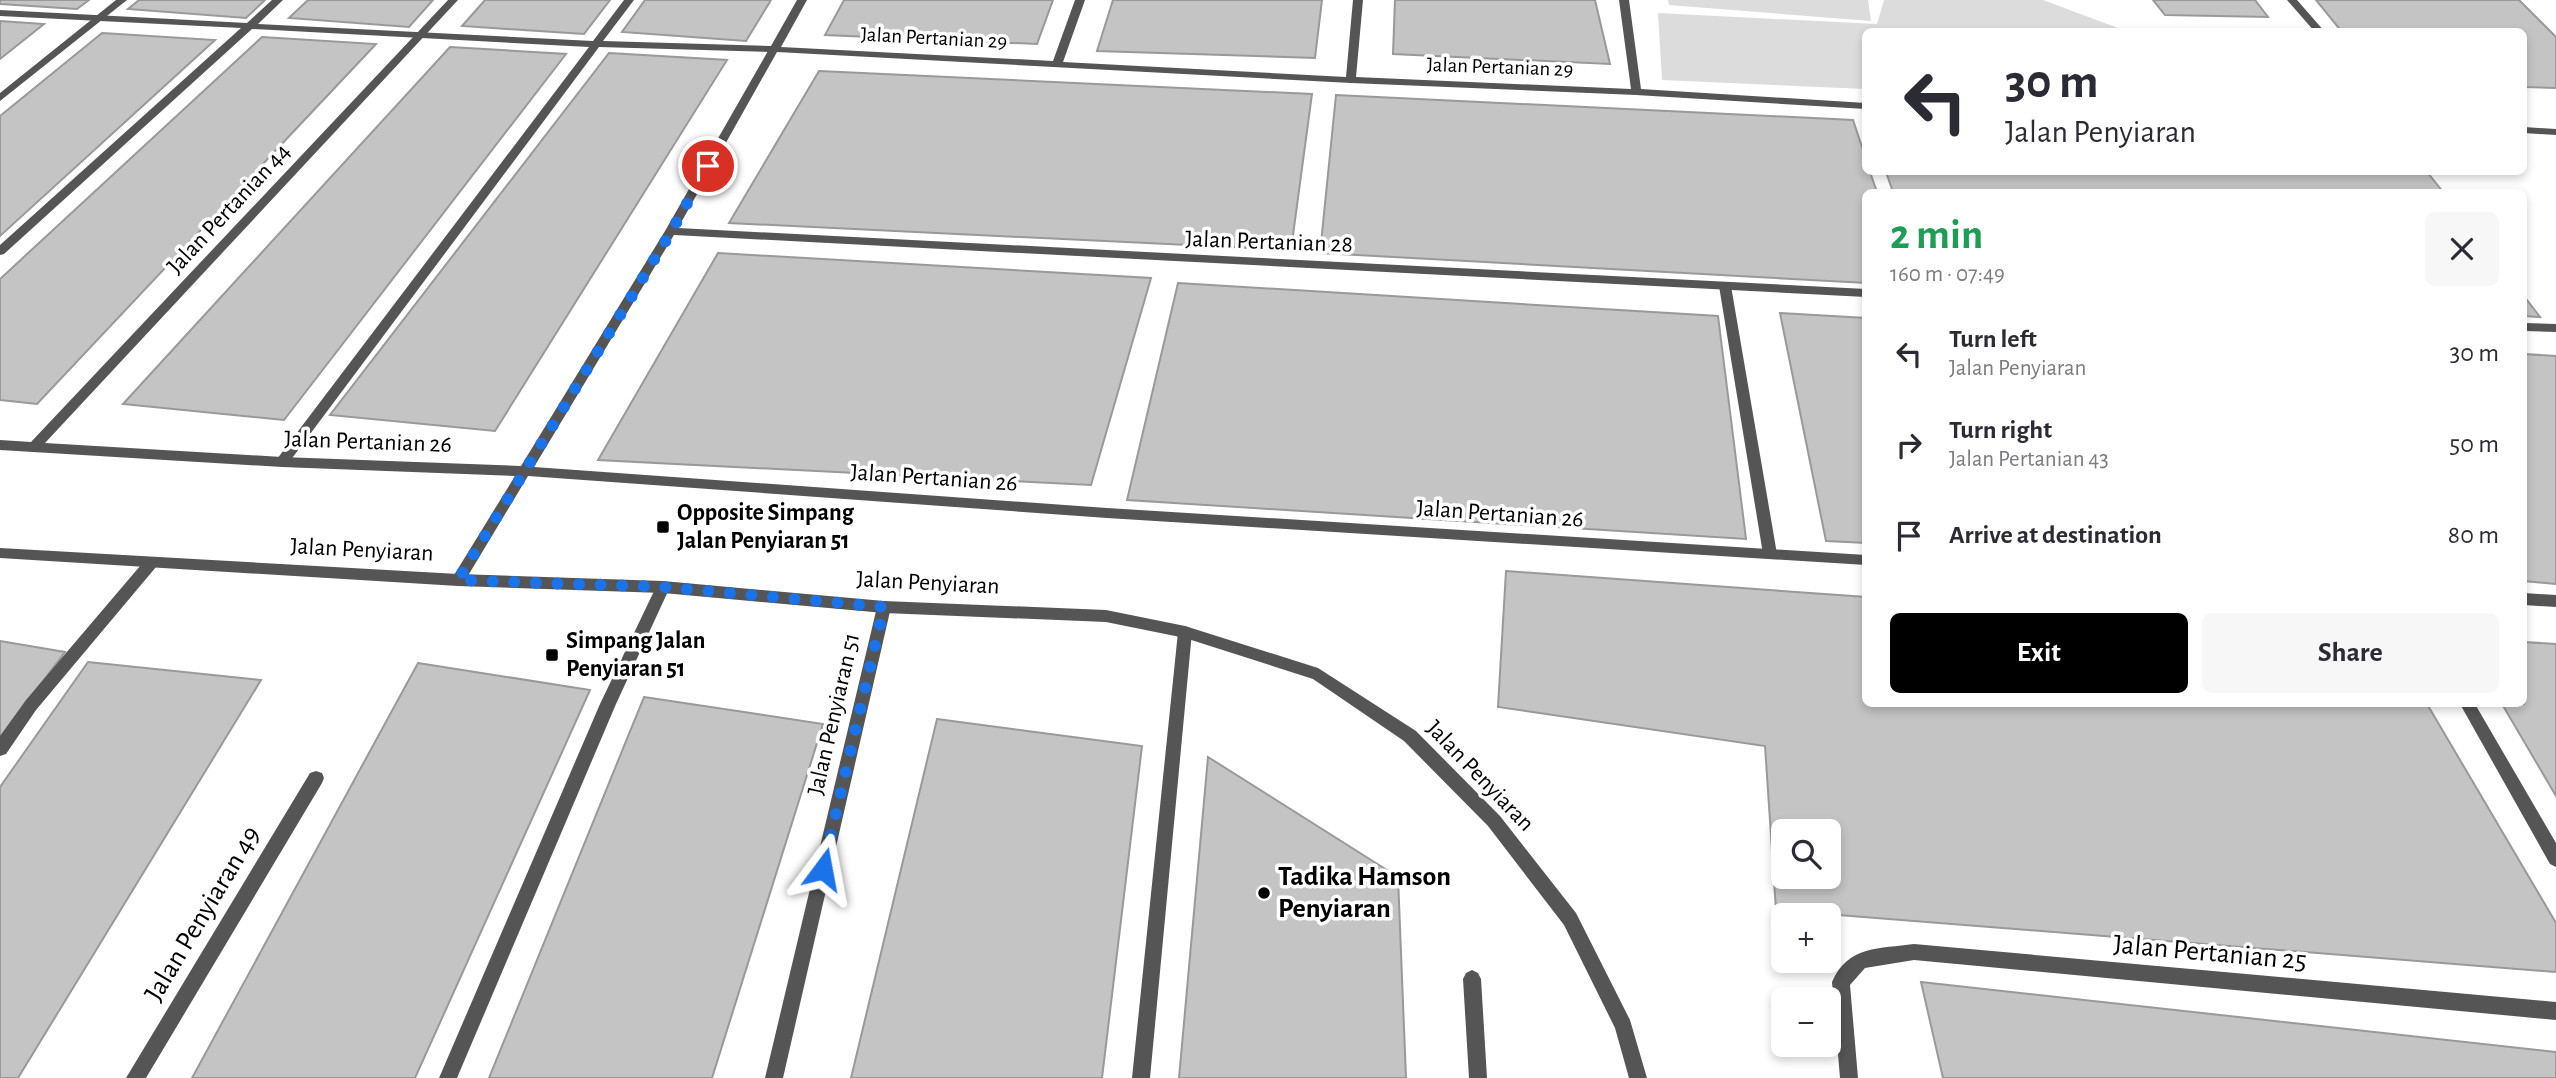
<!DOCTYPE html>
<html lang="en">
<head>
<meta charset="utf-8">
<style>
	body { margin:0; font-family:"Alegreya Sans",sans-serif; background:#f7f7f7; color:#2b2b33; height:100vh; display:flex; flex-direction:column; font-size:26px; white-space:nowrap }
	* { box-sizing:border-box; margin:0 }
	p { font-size:23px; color:#7c7c81 }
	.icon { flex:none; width:38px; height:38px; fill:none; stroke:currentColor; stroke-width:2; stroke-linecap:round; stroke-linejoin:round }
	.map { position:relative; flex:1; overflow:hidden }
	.sheet { position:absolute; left:1862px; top:189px; width:665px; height:518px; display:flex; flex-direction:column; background:#fff; border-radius:10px; box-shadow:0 4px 10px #0003 }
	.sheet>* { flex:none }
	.guide { position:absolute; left:1862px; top:28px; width:665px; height:147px; border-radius:10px; box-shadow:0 4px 10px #0003; background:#fff; color:#2b2b33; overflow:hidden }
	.controls { position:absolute; left:1771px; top:819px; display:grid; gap:14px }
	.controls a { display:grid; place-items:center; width:70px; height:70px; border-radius:10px; background:#fff; box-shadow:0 4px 10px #0003; font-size:35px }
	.pin { position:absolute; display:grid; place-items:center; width:60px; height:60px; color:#fff; margin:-30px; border:4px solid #fff; border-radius:50%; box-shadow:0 2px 7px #0007 }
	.me { position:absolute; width:77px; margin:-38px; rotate:13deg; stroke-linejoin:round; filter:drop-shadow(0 0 5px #0008) }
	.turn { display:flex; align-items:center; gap:24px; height:147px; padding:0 28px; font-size:32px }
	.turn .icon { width:91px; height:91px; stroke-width:2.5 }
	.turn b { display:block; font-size:49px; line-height:60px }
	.round { display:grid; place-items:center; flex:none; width:74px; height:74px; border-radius:10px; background:#f7f7f7 }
	.overview { display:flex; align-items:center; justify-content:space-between; height:119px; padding:0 28px }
	h1 { font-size:42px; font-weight:700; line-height:52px; color:#1e9e55 }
	.primary-button { display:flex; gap:14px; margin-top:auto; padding:14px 28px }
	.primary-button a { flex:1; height:80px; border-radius:10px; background:#000; color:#fff; font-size:28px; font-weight:700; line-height:80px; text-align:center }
	.primary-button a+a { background:#f7f7f7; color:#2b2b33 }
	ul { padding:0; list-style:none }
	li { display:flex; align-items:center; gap:21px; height:91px; padding:0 28px }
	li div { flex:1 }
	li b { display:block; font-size:26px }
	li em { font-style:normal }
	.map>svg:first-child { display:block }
	.green { fill:#dcdcdc }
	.building { fill:#c4c4c4; stroke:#999; stroke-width:2; fill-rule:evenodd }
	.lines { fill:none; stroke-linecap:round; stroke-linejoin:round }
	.service { fill:#555; fill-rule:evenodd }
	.minor { fill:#555; fill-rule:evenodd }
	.tertiary { fill:#555; fill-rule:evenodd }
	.route { stroke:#1a73e8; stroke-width:12; stroke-dasharray:0 21.6 }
	.poi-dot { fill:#000; stroke:#fff; stroke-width:2.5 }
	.labels { text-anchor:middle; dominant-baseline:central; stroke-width:7; stroke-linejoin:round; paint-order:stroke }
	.far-street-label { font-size:21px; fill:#000; stroke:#fff }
	.street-label { font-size:24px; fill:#000; stroke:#fff }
	.poi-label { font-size:24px; font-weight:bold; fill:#000; stroke:#fff; text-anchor:start }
	.near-poi-label { font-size:28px; font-weight:bold; fill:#000; stroke:#fff; text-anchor:start }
	.near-street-label { font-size:28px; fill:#000; stroke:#fff }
</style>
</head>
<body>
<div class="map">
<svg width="2556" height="1078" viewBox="0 0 2556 1078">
	<rect width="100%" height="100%" fill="#fff"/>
	<!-- green -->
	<path class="green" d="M1668,0H1868L1871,21L1669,5Z
		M1884,0H2043L2126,31L1866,32L1865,89L1662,80L1658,13L1877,24Z"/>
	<!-- building -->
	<path class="building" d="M0,0H89L77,9L0,4Z
		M139,0H265L246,18L128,9Z
		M308,0H433L409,27L289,18Z
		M485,0H610L584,34L462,26Z
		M645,0H771L746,41L622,32Z
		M844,0H1053L1037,44L825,35Z
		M1113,0H1322L1315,58L1097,51Z
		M1395,0H1595L1610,64L1393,54Z
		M2153,0H2255L2268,17L2165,15Z
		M2316,0H2519L2556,37V88L2524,87V32H2342Z
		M0,21L44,24L0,59Z
		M102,33L215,40L0,236V116Z
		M262,37L376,44L37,404L0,400V279Z
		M450,47L566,54L284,420L123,404Z
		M609,53L727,60L495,431L330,415Z
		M819,71L1312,94L1291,250L729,223Z
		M1336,95L1853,120L1866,159V172H1870L1877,192H1866V283L1320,253Z
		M1886,172H2427L2443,192H1893Z
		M718,253L1151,278L1091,485L598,460Z
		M1178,283L1718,316L1746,539L1127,500Z
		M2524,296L2540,317L2524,316Z
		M1780,313L1866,318V543L1826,541Z
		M2524,354L2556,356V584L2524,581Z
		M1506,571L1866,597V704H2427L2556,923V972L1776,910L1765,746L1498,707ZM1783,831H1829V877H1783Z
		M0,641L65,652L0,738Z
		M2524,642L2556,644V796L2502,704H2524Z
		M88,662L261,680L18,1078H0V787Z
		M418,663L590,690L415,1078H192Z
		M644,697L823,724L712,1078H489Z
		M937,719L1142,746L1102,1078H851Z
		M1208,757L1398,877L1406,1078H1179Z
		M1921,982L2556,1052V1078H1943Z"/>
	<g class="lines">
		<!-- service -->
		<path class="service" d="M272,0H283L258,24L593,41L624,0H634L603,41L772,46L777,49L772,52L599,47L287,465L282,467L275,462L277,459L589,47L252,29L4,254L0,255V245L241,28L0,16V10L247,23Z
			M1725,282L1731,286L1777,554L1775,558H1765L1763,554L1719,286Z
			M151,558L156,559L158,563L156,567L36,710L6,754L0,756V736L26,700L146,559Z
			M663,581L668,583L670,587L616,704L457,1078H439L600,704L656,587L658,583Z
			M1185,626L1190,628L1192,632L1150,1078H1132L1178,632L1180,628Z
			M2460,704H2475L2556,843V867L2550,864Z"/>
		<!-- minor -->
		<path class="minor" d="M116,0H127L0,101V93Z
			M448,0H458L45,443L282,457L521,466L665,231L768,51L767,49L771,46L797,0H807L781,47L1053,61L1075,0H1085L1063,62L1346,77L1353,0H1363L1356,77L1631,89L1619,0H1629L1641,89L1866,103V109L1636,95L1351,83L777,52L678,228L1866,289V297L674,235L534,467L1107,508L1866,555V565L1107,518L528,476L463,584H453L451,580L515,476L282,467L0,450V440L31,442Z
			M2287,0H2297L2325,32H2315Z
			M2524,127L2556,129V135L2524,133Z
			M2524,323L2556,324V332L2524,331Z
			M2524,593L2556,595V607L2524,605Z
			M884,601L889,603L891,607L783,1078H765L877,607L879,603Z
			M316,771L322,773L324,778L322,783L146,1078H126L310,773Z
			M1914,944L2556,1002V1020L1914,960L1865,968L1850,985L1858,1078H1840L1832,982C1848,945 1880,949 1914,944Z
			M1472,970L1478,973L1481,979L1487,1078H1469L1463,979L1466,973Z"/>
		<!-- tertiary -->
		<path class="tertiary" d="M0,548L458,574L663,581L884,601L1106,610L1185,626L1318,668L1416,731L1500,816L1576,913L1630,1020L1647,1078H1629L1615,1028L1564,925L1488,826L1404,741L1313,679L1185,638L1106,622L884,613L663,593L458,586L0,558Z"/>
	</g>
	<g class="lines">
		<!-- route -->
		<path class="route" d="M708,166L671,232L458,580L663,587L884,607L823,869"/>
	</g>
	<!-- markers -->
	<g class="poi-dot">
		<rect x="656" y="520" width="14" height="14" rx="3.5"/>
		<rect x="545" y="648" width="14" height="14" rx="3.5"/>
		<circle cx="1264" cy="893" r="7"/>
	</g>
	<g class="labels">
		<!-- far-street labels -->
		<g class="far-street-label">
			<text transform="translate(934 38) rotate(3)">Jalan Pertanian 29</text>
			<text transform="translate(1500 67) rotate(2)">Jalan Pertanian 29</text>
		</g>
		<!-- street labels -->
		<g class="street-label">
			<text transform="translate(229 209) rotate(-47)">Jalan Pertanian 44</text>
			<text transform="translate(1269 242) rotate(2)">Jalan Pertanian 28</text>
			<text transform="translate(368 442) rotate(2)">Jalan Pertanian 26</text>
			<text transform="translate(934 478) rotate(4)">Jalan Pertanian 26</text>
			<text transform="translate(1500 514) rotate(4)">Jalan Pertanian 26</text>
			<text transform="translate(362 550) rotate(3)">Jalan Penyiaran</text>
			<text transform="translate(928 583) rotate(3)">Jalan Penyiaran</text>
			<text transform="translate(834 714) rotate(-77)">Jalan Penyiaran 51</text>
			<text transform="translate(1480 776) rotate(46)">Jalan Penyiaran</text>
		</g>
		<!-- poi labels -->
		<g class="poi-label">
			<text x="677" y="513">Opposite Simpang<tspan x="677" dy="28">Jalan Penyiaran 51</tspan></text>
			<text x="566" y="641">Simpang Jalan<tspan x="566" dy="28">Penyiaran 51</tspan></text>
		</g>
		<!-- near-poi labels -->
		<g class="near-poi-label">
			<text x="1278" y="877">Tadika Hamson<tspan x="1278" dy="32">Penyiaran</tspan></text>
		</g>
		<!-- near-street labels -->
		<g class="near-street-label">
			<text transform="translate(203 914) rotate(-59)">Jalan Penyiaran 49</text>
			<text transform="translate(2210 953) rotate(5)">Jalan Pertanian 25</text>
		</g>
	</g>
</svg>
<div class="controls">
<a><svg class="icon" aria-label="search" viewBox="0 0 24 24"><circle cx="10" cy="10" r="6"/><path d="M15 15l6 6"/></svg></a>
<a>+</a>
<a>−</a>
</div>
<div class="pin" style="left:708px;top:166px;background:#d93025"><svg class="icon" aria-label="arrive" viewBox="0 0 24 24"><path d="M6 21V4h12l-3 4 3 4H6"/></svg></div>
<svg class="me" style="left:823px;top:869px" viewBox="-20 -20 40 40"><path d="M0-17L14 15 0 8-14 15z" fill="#1a73e8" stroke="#fff" stroke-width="4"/></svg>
<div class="guide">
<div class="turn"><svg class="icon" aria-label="left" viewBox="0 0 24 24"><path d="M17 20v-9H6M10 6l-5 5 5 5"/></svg><div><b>30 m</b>Jalan Penyiaran</div></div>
</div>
<section class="sheet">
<div class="overview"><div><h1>2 min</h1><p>160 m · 07:49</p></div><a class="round"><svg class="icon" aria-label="close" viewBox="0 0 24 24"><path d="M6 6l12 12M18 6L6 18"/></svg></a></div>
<ul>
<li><svg class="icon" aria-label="left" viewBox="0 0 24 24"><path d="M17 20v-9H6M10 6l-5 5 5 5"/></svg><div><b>Turn left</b><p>Jalan Penyiaran</p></div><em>30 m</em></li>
<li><svg class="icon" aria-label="right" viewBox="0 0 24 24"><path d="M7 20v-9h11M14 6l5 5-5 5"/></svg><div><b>Turn right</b><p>Jalan Pertanian 43</p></div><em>50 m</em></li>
<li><svg class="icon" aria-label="arrive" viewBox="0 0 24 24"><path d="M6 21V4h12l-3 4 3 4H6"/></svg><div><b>Arrive at destination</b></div><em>80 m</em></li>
</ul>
<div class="primary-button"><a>Exit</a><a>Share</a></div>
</section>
</div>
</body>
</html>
